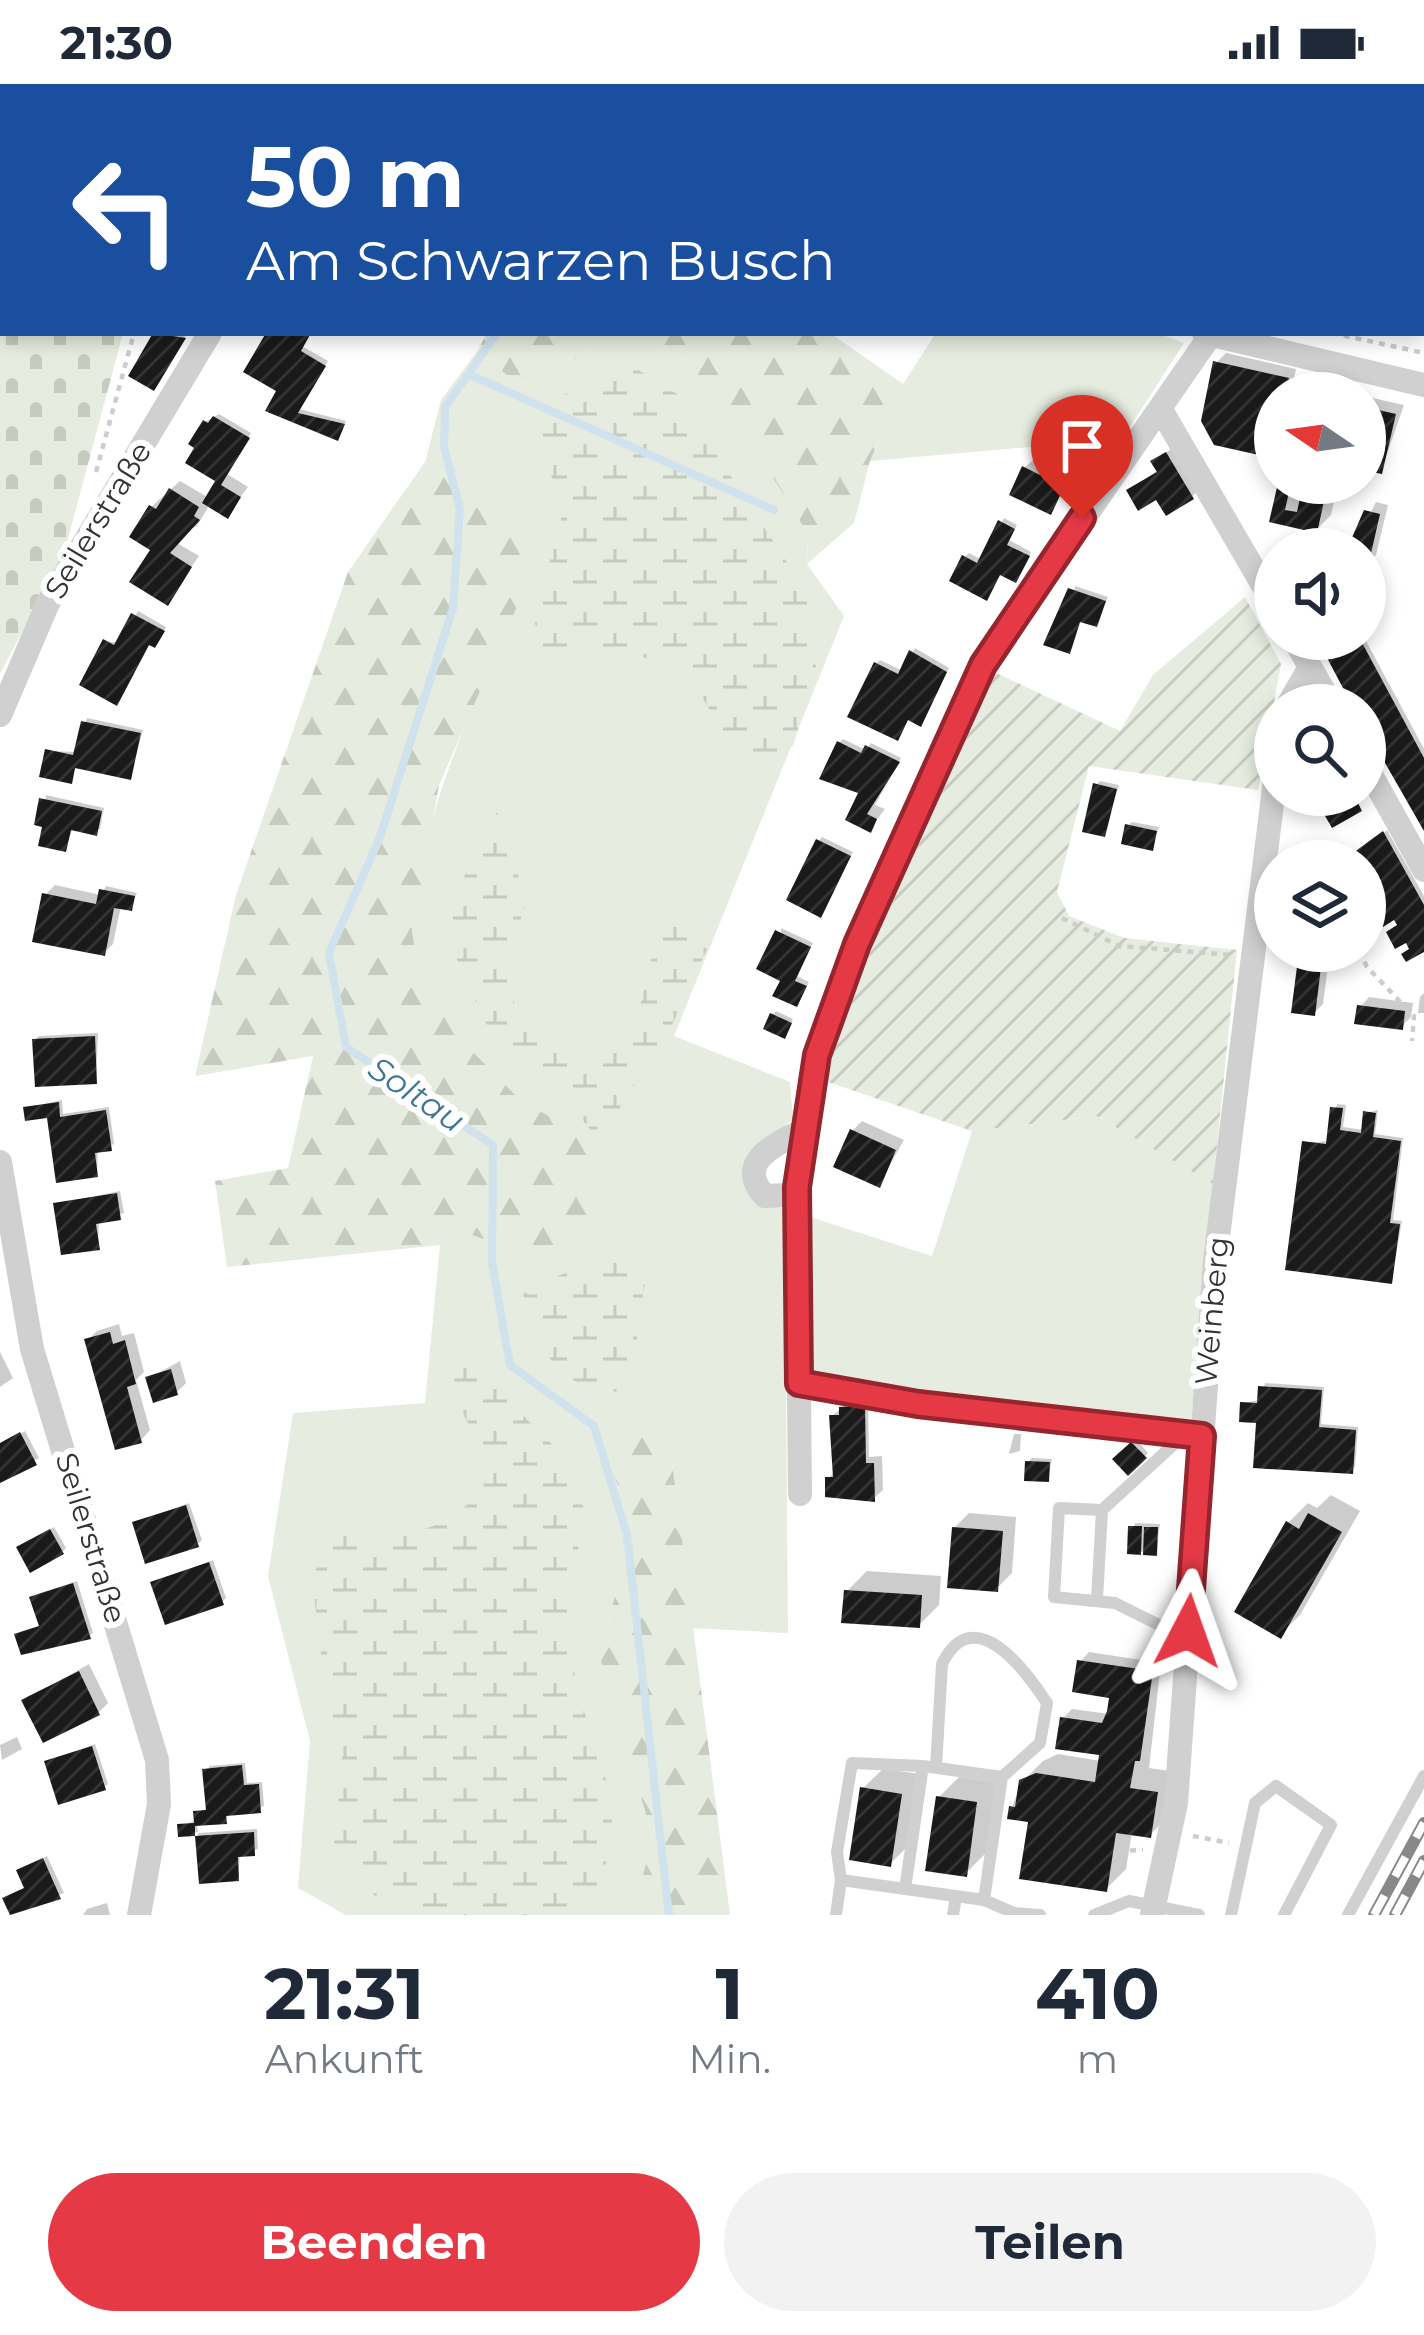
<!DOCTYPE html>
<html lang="de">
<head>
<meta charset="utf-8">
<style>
	body { margin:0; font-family:Montserrat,sans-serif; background:#f2f2f3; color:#1f2937; height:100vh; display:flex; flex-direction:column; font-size:45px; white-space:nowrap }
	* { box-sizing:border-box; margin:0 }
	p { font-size:39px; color:#747a83 }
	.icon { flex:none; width:66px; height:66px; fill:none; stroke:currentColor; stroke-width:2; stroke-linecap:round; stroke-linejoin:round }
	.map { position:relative; height:1831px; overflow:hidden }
	.details { display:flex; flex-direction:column; background:#fff; flex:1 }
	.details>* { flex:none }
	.top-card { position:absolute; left:0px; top:0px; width:1425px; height:252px; box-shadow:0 6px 18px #0003; background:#1a4fa0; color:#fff; overflow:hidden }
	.needle { width:78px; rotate:283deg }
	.controls { position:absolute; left:1254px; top:288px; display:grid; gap:24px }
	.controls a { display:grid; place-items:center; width:132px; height:132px; border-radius:50%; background:#fff; box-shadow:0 6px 18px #0003; font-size:60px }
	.pin { position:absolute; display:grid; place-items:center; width:102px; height:102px; color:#fff; margin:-123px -51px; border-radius:50% 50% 50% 0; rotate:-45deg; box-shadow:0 0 12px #0007 }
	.pin .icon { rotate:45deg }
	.me { position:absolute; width:132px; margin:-66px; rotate:4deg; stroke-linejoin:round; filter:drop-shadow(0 0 9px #0008) }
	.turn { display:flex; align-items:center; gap:42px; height:252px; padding:0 48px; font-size:54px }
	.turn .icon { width:156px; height:156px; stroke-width:2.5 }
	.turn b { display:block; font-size:84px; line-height:102px }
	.eta { display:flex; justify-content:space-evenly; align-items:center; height:204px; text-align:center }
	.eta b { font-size:72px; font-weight:700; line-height:84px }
	.cta { display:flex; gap:24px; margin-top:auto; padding:24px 48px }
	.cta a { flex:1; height:138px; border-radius:72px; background:#e63946; color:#fff; font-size:48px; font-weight:700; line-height:138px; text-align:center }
	.cta a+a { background:#f2f2f3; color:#1f2937 }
	.status { display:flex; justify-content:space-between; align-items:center; height:84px; padding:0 60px; background:#fff; direction:ltr }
	.status svg { height:33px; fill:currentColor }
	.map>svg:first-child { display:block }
	.green { fill:#e6ecdf }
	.forest { fill:url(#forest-firs) }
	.wetland { fill:url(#wetland-marsh) }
	.cemetery { fill:url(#cemetery-stones) }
	.garden { fill:url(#garden-furrows) }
	.shadow { fill:#0003 }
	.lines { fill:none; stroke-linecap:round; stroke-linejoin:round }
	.stream { stroke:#cfe2ee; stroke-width:8 }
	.building { fill:url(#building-hatch) }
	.path { stroke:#cdcdcd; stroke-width:4.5; stroke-dasharray:6 6; stroke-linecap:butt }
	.service { stroke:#d0d0d0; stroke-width:12 }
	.minor { stroke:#d0d0d0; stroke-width:24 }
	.rail-casing { stroke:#888; stroke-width:12 }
	.rail { stroke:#fff; stroke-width:8; stroke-dasharray:22; stroke-linecap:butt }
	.route-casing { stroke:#96252e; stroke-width:30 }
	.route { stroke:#e63946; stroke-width:21 }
	.labels { text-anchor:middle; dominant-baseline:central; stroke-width:12; stroke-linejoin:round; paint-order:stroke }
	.street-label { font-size:30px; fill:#333; stroke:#fff }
	.water-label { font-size:33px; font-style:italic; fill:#3f7597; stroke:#fff }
</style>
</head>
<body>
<div class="status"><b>21:30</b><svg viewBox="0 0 49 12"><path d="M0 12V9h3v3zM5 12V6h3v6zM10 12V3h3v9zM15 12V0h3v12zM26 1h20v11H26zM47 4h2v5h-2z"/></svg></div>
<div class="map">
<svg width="1424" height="1831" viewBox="0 0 1424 1831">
	<defs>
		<pattern id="forest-firs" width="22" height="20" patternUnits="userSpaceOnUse" patternTransform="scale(3)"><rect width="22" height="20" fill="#e6ecdf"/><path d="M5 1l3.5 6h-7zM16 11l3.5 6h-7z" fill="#c6cbc0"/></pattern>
		<pattern id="wetland-marsh" width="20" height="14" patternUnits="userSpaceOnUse" patternTransform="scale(3)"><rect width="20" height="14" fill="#e6ecdf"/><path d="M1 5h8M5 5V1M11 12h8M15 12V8" fill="none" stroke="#c6cbc0"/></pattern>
		<pattern id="cemetery-stones" width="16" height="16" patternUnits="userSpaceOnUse" patternTransform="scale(3)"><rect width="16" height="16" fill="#e6ecdf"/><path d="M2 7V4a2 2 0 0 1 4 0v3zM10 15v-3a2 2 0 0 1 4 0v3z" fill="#c6cbc0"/></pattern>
		<pattern id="garden-furrows" width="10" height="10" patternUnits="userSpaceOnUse" patternTransform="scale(3)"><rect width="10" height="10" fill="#e6ecdf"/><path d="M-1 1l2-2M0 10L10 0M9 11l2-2" fill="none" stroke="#c6cbc0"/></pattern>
		<pattern id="building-hatch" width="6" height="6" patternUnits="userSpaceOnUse" patternTransform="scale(3)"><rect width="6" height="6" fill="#1a1a1a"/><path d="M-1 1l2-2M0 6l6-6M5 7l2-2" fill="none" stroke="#333"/></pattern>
	</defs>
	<rect width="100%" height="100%" fill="#fff"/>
	<!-- green -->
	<path class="green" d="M600,249H646L688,281L746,350L808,450L807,480L844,532L674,952L790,998L793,1035L762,1061L763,1118L932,1172L972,1047L1097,1032L1213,1100L1190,1348L915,1326L786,1301L788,1549L691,1544L671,1371L603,1360L632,1439L600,1574L653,1754L632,1831H346L298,1804L310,1657L268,1492L293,1329L425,1319L440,1161L472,1151L534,1173L596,1080C568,1030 560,1047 521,1018C499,1001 474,974 458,952C446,936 429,917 421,899C378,797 505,559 540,455L425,378L441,316L478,266L517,300L555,296Z
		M936,249H1157L1184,259L1122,355L870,377L903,300Z"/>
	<!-- forest -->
	<path class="forest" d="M487,249H600L555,296L517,300L478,266Z
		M646,249H830L903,300L870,377L854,439L807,480L808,450L746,350L688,281Z
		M425,378L540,455L518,520L439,701L412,848L421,899L462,957L522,1018L578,1047L596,1080L583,1160L534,1173L472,1151L440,1161L227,1183L215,1097L288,1084L313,972L195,992L236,811L348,488Z
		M643,1343L671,1371L730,1831H632L653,1754L600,1574L632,1439L602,1359Z"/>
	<!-- wetland -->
	<path class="wetland" d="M627,279L677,310L809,512L816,584L793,662L761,681L727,653L691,596L637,570L590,568L543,580L534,534L565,420L528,345L573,303Z
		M497,728L526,816L506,887L519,938L588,990L636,939L661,836L714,850L671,943L599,1056L557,1005L488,944L447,853L460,801Z
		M613,1164L645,1198L629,1307L588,1309L546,1271L523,1210Z
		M463,1272L561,1369L586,1429L571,1496L575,1606L602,1672L613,1745L601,1802L551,1831H442L373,1811L334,1759L343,1678L323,1589L312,1491L342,1448C408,1450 438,1455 484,1404L479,1362L451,1305Z"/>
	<!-- cemetery -->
	<path class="cemetery" d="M0,0H194L3,3V249H123L65,466L0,590Z"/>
	<!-- garden -->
	<path class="garden" d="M1245,513L1281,580L1258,706L1089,682L1057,808L1069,832L1124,854L1237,866L1213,1100L1097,1032L972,1047L825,997L868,860L992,587L1120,647L1153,591Z"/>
	<!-- shadow -->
	<path class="shadow" d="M226,0H261L260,3Z
		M901,0H940L938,3Z
		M1277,0H1347L1345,3Z
		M1424,12V70L1422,69Z
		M1422,189H1424L1422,237Z
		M156,249H187L158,300L132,291Z
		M270,249H310L302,262L328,277L299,325L346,337L341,349L269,326L280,306Z
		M1226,269L1296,285L1291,309H1275V334L1258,367L1216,279Z
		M1310,299L1350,308V309H1301Z
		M1368,313L1404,321L1381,387L1378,356L1365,353Z
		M219,330L251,349L227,390L248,403L227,431L210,420L197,442L184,448L177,459L199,472L167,518L154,465L151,423L180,397L209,414L219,397L205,338Z
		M1176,361L1201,403L1192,413L1130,406L1159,385L1154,378Z
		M1034,375L1072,393L1050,427L1024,384Z
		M1281,399H1338L1331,431L1316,446L1272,436Z
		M1376,418L1388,421L1376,471L1366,480L1365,465H1322L1331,456L1353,462Z
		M1004,434L1017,441L1009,456L1031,468L1019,491L1001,488L990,509L965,473L969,469L982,476Z
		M1365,499L1373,501L1365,537Z
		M1075,502L1108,513L1096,540L1082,535L1069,566Z
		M138,527L166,543L159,557L150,558L120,614L106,557L119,559Z
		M1321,555H1365L1424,665V743L1365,638V621H1356Z
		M915,564L949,584L924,635L876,580L880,576L903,587Z
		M87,634L143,646L130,692L77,681L71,696L47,667L77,668Z
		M843,655L866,666L871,659L901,674L875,721L885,725L870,745L849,735L862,707L839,659Z
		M1100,697L1119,701L1104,750L1096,701Z
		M46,711L104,724L100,745L73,744L65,765L45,741Z
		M1132,738L1159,743L1152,763L1128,742Z
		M1387,746L1424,812V864H1412L1380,801L1365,802L1374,790L1367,777H1352Z
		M822,753L853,768L824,826L819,757Z
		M55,801L101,811L106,802L137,809L131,824L121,822L113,860L104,869L45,811Z
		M781,844L813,859L797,892L809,898L800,916L784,895Z
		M1302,867H1330L1323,920L1314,929Z
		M1424,909V929H1418L1420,913Z
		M1369,913L1413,919L1411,933L1402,942L1360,923Z
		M776,927L793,935L788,947L772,931Z
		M98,949L96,997L35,956L39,952Z
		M62,1016L63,1030L109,1023L114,1060L98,1066L97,1090L49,1031L26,1024Z
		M1337,1020L1346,1021L1343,1043L1364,1046L1366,1029L1378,1026L1375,1050L1403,1054L1393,1136L1402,1137L1391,1197L1305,1059L1329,1057Z
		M862,1037L904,1056L879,1100L852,1047Z
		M120,1107L124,1129L99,1136L98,1163L56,1120Z
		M119,1240L122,1252L134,1249L144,1288L136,1296L150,1346L141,1356L88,1256L97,1247Z
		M0,1268L13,1294L0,1303Z
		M180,1277L186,1299L177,1308L149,1294Z
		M1265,1299L1324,1303L1321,1340L1358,1343L1355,1383L1351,1387L1259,1336L1243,1319L1260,1316Z
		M868,1319L869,1373L882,1372L883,1406L873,1415L828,1395L841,1381L832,1332L846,1320Z
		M25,1347L39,1374L0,1395V1362Z
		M1014,1350H1021L1020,1367L1009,1370Z
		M1137,1356L1148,1369L1128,1388L1117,1375Z
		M1032,1374L1052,1375L1048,1395L1028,1378Z
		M1331,1411L1360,1427L1300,1531L1280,1551L1288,1439L1308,1419L1317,1424Z
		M189,1419L202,1456L198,1460L135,1439Z
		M969,1429L1016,1433L1012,1489L997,1504L954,1444Z
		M1135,1439L1160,1440L1156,1469L1131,1467Z
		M54,1443L66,1464L62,1468L24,1460Z
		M213,1476L226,1514L222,1518L154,1499Z
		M867,1487L941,1492L939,1521L919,1541L847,1507Z
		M77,1497L93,1549L89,1552L18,1551L41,1541L33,1514L37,1510Z
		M1089,1568L1161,1579L1149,1684L1176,1688L1170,1731L1150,1751L1132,1748L1126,1785L1106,1805L1012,1723L1022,1698L1043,1677L1058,1670L1101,1677L1103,1669L1063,1634L1072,1625L1109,1630L1112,1611L1080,1578Z
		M89,1580L108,1619L98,1629L25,1616Z
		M17,1653L22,1665L2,1676L0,1661Z
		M95,1660L108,1700L104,1703L47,1678Z
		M245,1679L247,1699L262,1698L264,1722L229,1728L226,1737L197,1739L198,1749L257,1745L258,1765L240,1770L238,1794L202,1796L198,1748L181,1750L180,1742L197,1736V1728L208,1724L209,1682Z
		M883,1685L921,1690L910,1760L890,1780L862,1705Z
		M959,1693L996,1698L986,1769L966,1789L939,1713Z
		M47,1772L64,1809L12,1830L6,1814L27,1803L20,1786Z
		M107,1819L110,1831H83L87,1825Z"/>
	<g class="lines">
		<!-- stream -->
		<path class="stream" d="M637,3L640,0
			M497,249L445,323L444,363L460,425L453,524L380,753L329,869L346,963L493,1061L492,1179L510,1281L594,1342L627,1451L669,1831
			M468,290L774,426"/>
	</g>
	<!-- building -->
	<path class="building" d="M153,249L186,254L154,307L128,292Z
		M266,249H311L301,267L326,282L298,329L345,340L338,357L265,327L276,307L243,288Z
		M1213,277L1289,294L1285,309H1275V337L1266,335L1259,371L1214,361L1201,337Z
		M1365,323L1396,330L1382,390L1367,387L1374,358L1365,356Z
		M213,332L250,354L221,401L241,413L228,435L202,419L215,397L185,379L194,364L188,360L203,336L208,339Z
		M1166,368L1194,415L1166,432L1156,416L1138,427L1126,406L1157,388L1150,377Z
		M1022,382L1064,403L1051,431L1009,411Z
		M1278,399H1291L1285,426L1297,428L1303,399H1328L1317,449L1269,438Z
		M169,404L199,423L194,432L200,436L170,469L192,483L168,522L129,498L150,466L129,453L149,421L156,425Z
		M1364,426L1380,430L1367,487L1365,465H1347Z
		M998,436L1015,445L1007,461L1030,472L1016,499L1000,491L987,517L949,497L962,471L977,479Z
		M1068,504L1106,517L1097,543L1080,538L1070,570L1043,561Z
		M131,529L165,547L155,564L149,561L117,622L79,601L103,555L114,561Z
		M1317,555H1360L1424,674V747L1365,644V621H1352Z
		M909,566L947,588L921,643L908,636L898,657L847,633L874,578L898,590Z
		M81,637L141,649L131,696L75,684L72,700L39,693L45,665L73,671Z
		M837,657L861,669L865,661L900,678L867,730L877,735L871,749L845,736L858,709L819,695Z
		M1093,699L1117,705L1105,753L1082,748Z
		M1313,711H1354L1362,727L1332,744Z
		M39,714L102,727L97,752L71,746L66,768L38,762L42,743L34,741Z
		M1125,740L1157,747L1153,767L1121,760Z
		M1383,747L1424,821V868L1406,878L1401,870L1409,865L1406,859L1395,865L1386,848L1397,841L1394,836L1383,843L1372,825L1385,817L1383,812L1378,805L1367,812L1365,808V794L1371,791L1365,777H1342Z
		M816,755L851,772L821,834L786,816Z
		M99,805L135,812L132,827L114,824L105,872L32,858L42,809L96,820Z
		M775,846L811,863L795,897L807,902L797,923L772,912L780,897L756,885Z
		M1299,867H1323L1315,932L1291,929Z
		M1357,921L1405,927L1403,946L1354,940Z
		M770,929L792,939L785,955L763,945Z
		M95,952L97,1000L35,1003L32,955Z
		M59,1018L60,1033L106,1026L112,1067L95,1069L98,1093L56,1099L47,1034L25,1037L23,1023Z
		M1330,1023L1343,1024L1340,1046L1361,1049L1363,1027L1376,1029L1373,1053L1401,1057L1390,1139L1400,1140L1392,1200L1285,1186L1302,1057L1326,1060Z
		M850,1045L896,1066L880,1104L833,1083Z
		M117,1109L121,1136L96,1140L100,1166L61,1171L53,1119Z
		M110,1248L113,1260L125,1256L136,1300L127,1303L142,1359L115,1366L84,1255Z
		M171,1285L178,1311L153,1319L145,1293Z
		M1258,1302L1322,1306L1319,1343L1356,1346L1353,1390L1253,1384L1256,1339L1239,1338L1240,1318L1257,1319Z
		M865,1322L866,1379H874L875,1418L825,1413V1393H833L829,1331H839V1323Z
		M20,1348L37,1381L0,1399V1359Z
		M1131,1358L1147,1374L1128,1392L1112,1375Z
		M1025,1377L1050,1378L1049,1398L1024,1397Z
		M186,1421L199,1463L145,1480L132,1438Z
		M1308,1429L1342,1448L1281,1555L1234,1528L1286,1437L1299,1445Z
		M1128,1442H1142L1141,1471L1127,1470Z
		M952,1443L1003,1447L998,1508L947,1504Z
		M1144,1443H1158L1157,1472L1143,1471Z
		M50,1445L64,1470L30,1489L16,1463Z
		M209,1478L224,1521L165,1541L150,1498Z
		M73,1499L91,1555L21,1571L14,1550L39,1542L29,1513Z
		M844,1506L922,1511L920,1544L841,1539Z
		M1077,1576L1153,1587L1140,1677H1135L1130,1704L1158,1708L1151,1754L1116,1749L1107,1808L1019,1795L1028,1738L1007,1735L1009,1722L1015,1723L1019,1696L1036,1689L1095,1698L1099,1671L1055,1665L1060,1633L1102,1639L1107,1627L1109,1614L1072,1608Z
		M79,1587L100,1631L43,1659L21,1616Z
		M92,1662L106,1706L58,1721L44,1677Z
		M242,1681L244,1701L259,1700L261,1729L226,1732L227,1740L195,1742V1752L178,1753L177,1740L194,1739L193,1727L206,1726L202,1685Z
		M860,1703L902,1710L891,1783L849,1776Z
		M936,1712L977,1718L967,1793L925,1787Z
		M254,1748L255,1772L238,1773L239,1797L199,1800L195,1752Z
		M43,1774L61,1815L10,1831L2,1814L24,1804L16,1786Z"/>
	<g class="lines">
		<!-- path -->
		<path class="path" d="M845,0L850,3
			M53,3V0
			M205,3L206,0
			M0,131L3,132
			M0,166L3,157
			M1332,249L1424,269
			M96,388L134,249
			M1062,834L1119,862L1232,871
			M1359,867L1367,883L1414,932L1412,957
			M1193,1752L1229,1759
			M1118,1767L1143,1766"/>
		<!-- service -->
		<path class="service" d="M1183,1352L1102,1426L1059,1424L1054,1513L1115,1519L1167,1545L1188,1547
			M1097,1516L1102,1426
			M936,1683L942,1580C974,1515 1026,1587 1047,1619L1040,1659L1002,1693
			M841,1796L837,1768L852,1679L923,1682
			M905,1805L923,1682L1002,1693L984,1816
			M836,1831L841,1796L984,1816L1014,1829L1040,1831
			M953,1831L956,1813
			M1094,1831L1129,1817L1199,1831
			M1231,1831L1255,1719L1276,1702L1331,1741L1284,1831
			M1348,1831L1424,1692"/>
		<!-- minor -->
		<path class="minor" d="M807,0L811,3
			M356,3L358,0
			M1385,3L1387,0
			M1204,249L1424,301
			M1212,249L1160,324L1275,522
			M1294,555L1332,621
			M1288,621L1310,583
			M0,631L48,519L210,249
			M1365,680L1424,786
			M802,1047L797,1103L787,1111L765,1112C734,1079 775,1060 802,1047L817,971L857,860L983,581L1160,324
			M0,1078L32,1265L157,1676L159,1720L139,1831
			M797,1103L800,1410
			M799,1299L918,1320L1201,1352
			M1152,1831L1176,1719L1215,1177L1275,696"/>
		<defs>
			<path id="rail" d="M1374,1831L1424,1739
				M1395,1831L1424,1777"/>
		</defs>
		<!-- rail casing -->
		<use href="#rail" class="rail-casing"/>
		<!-- rail -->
		<use href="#rail" class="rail"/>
	</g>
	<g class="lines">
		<defs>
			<path id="route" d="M1082,434L983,581L857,860L817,971L797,1103L799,1299L918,1320L1202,1352L1188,1547"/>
		</defs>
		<!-- route casing -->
		<use href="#route" class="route-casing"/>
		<!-- route -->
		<use href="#route" class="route"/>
	</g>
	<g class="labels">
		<!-- street labels -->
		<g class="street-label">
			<text transform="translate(98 436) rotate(-59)">Seilerstraße</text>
			<text transform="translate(1212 1227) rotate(-85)">Weinberg</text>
			<text transform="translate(91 1454) rotate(73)">Seilerstraße</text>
		</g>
		<!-- water labels -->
		<g class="water-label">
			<text transform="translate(417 1010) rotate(34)">Soltau</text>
		</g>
	</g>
</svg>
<div class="controls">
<a><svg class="needle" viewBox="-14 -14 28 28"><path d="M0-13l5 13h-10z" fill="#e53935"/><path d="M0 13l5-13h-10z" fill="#747a83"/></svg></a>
<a><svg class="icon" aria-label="sound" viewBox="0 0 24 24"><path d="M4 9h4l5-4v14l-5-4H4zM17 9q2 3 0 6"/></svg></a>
<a><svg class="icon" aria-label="search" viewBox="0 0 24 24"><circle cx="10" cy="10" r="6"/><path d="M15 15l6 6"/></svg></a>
<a><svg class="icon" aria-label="layers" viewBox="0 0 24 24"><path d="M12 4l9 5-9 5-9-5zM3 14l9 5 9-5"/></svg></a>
</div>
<div class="pin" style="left:1082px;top:434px;background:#d93025"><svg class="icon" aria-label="arrive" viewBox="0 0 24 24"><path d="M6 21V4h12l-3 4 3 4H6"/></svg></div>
<svg class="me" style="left:1188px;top:1547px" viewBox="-20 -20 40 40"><path d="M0-17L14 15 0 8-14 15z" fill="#e63946" stroke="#fff" stroke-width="4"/></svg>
<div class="top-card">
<div class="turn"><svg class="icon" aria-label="left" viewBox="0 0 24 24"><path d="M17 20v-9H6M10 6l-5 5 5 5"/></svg><div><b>50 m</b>Am Schwarzen Busch</div></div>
</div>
</div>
<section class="details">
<div class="eta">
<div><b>21:31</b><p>Ankunft</p></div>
<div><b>1</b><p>Min.</p></div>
<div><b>410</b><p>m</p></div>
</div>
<div class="cta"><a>Beenden</a><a>Teilen</a></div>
</section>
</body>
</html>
